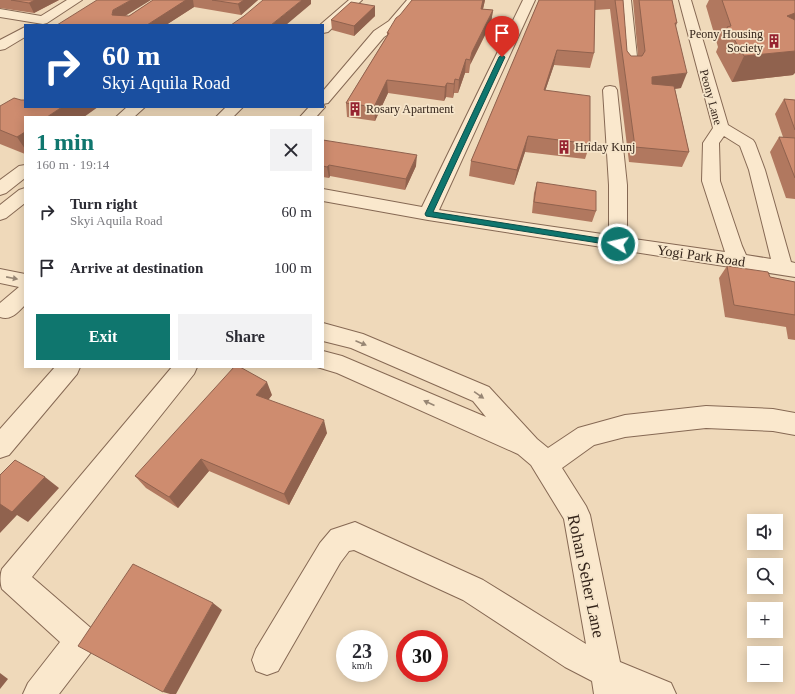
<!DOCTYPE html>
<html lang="en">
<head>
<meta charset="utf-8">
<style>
	body { margin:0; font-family:Georgia,serif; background:#f2f2f3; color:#2b2b33; height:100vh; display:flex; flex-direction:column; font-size:15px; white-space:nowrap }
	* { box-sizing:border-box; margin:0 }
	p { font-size:13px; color:#7c7c81 }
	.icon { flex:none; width:22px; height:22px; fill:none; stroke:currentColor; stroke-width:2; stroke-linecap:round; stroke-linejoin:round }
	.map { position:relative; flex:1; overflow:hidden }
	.details { position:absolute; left:24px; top:116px; width:300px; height:252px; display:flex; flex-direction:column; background:#fff; border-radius:0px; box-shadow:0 2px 10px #0003 }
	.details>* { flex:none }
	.hud { position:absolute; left:24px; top:24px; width:300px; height:84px; border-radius:0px; box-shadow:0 2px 10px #0003; background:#1a4fa0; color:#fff; overflow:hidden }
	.tools { position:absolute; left:747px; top:514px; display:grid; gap:8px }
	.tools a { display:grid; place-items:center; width:36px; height:36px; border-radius:0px; background:#fff; box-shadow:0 2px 10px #0003; font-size:20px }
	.speed { position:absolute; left:336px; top:630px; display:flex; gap:8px; font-size:20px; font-weight:700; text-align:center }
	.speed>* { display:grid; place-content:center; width:52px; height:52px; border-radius:50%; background:#fff; box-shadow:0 2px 10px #0003; line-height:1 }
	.speed small { font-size:10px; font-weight:400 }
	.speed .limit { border:6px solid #d22; background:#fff; color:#111 }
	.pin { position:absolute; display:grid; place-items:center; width:34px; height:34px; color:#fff; margin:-41px -17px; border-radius:50% 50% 50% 0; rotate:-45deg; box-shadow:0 0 4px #0007 }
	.pin .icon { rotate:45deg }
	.me { position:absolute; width:44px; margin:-22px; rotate:279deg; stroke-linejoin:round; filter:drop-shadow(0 0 3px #0008) }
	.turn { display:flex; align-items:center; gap:14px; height:84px; padding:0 12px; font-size:18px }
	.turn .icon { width:52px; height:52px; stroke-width:2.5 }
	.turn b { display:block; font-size:28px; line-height:34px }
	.round { display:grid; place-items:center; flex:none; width:42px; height:42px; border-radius:0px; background:#f2f2f3 }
	.overview { display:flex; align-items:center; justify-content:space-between; height:68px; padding:0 12px }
	h1 { font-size:24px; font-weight:700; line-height:30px; color:#0f766e }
	.button { display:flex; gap:8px; margin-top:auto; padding:8px 12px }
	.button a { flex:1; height:46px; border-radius:0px; background:#0f766e; color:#fff; font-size:16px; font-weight:700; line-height:46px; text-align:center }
	.button a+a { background:#f2f2f3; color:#2b2b33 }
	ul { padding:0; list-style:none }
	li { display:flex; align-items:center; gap:12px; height:56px; padding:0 12px }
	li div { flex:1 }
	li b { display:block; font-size:15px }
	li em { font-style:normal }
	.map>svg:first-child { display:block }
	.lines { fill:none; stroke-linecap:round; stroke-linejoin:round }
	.minor-casing { stroke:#866954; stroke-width:2 }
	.minor { fill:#fae8cd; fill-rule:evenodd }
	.wall { fill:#b1785f }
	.shaded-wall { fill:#90624e }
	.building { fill:#ce8c6f; stroke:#90624e }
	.oneway { fill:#978674 }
	.route { fill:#0f766e; stroke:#0a4d48 }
	.labels { text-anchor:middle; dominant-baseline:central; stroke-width:3.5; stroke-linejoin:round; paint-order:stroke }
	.far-poi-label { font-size:12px; fill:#34241a; stroke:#f6e5ca; text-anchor:start }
	.far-street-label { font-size:12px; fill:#34241a; stroke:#f6e5ca }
	.street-label { font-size:14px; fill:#34241a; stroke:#f6e5ca }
	.near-street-label { font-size:17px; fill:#34241a; stroke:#f6e5ca }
</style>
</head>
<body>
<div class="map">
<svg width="795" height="694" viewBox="0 0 795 694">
	<rect width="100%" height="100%" fill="#efd9ba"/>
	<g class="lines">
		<defs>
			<path id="minor" d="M67,0H82L47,23L43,24L0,17V9L41,16Z
				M349,0H362L328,32L323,33V25H320Z
				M407,0H419L399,27L384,37L328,103L323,104V91L374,31L389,21Z
				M523,0H535L439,210L609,235V185L603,90L605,87L610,86L615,87L617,90L627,185V238L725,252L702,181L703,143L713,128L679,0H691L728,125L753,140L755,143L765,170L791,262L795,263V277L428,220L323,201V189L422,207ZM724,136L740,146L749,170L771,259L746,255L742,246L720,181L719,143Z
				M619,0H631L638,66L636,69L631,70L626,69L624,66Z
				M25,27V37L5,49L0,50V40Z
				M323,105L325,107L316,117H300L309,107H323Z
				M127,107H145L134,117H116Z
				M226,107H243L233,117H216Z
				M25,165V178L6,193L0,195V180L19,166Z
				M25,188V203L6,218L0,220V205L19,190Z
				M0,269L25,274V305C18,312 11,321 0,317V303L19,287L0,283Z
				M323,323L363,334L489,387L537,439L548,448L578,428L625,415L706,406L773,409L795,413V435L773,431L706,428L625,437L594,445L562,468L586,506L590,515L620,662L671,683L676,694H594L592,681L565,667L463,600L354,550L349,551L340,563L278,671L267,675L256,671L252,660L256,649L320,543L331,530L355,522L483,580L586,644L564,519L531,465L518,454L337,373L317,367H323V351L342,356L486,417L473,401L351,348L323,341Z
				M55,367H80L77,374L9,455L0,458V429Z
				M172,367H197L194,374L32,577L92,629L96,640L92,651L59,694H23L28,683L60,642L2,589C0,583 0,575 2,569Z"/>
		</defs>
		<!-- minor casing -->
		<use href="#minor" class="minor-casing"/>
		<!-- minor -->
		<use href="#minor" class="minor"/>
	</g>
	<!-- wall -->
	<path class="wall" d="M0,0H59L34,13L0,8Z
		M153,0H258L241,15L194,7L166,25L125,16H129Z
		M412,0H485L483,9L493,10L491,23L470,65L469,73H465L458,93H454L453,98L446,97L444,101L388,93L375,121L347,117L346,103L387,36V33Z
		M539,0H623L627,51L631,56H638L633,0H672L677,23L676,26L681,88L675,89L689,152L682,167L629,162L610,9L595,10L594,53L590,68L554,65L545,91L590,144L585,159L525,152L514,185L469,176L471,161Z
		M709,0H795L793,75L732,82L716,52L718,47L706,6Z
		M375,6V16L354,36L332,30L331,20Z
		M784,99L795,100V199L786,198L770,152L779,137H783L775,114Z
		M0,106L25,117V154L0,144Z
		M323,140L416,166L405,190L330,176L329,178L323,177Z
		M537,182L596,211L592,222L532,213L534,193Z
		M727,266L770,277L795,282V340L788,339L786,327L725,317L719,278Z
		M272,395L268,400L327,433L289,505L209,471L178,508L146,488L135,476Z"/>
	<!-- shaded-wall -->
	<path class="shaded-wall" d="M35,0H59L34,13L29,3Z
		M131,0H151L117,21L112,15L113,10Z
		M186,0H193L194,7L166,25H147Z
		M244,0H258L241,15L238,4Z
		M302,0H311V4L286,25H271Z
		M483,0H485L480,22L481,9Z
		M375,6V16L354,36V26Z
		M493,10L491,23L470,65L469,73L472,52Z
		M795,13V33L787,16Z
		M557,50L554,65L540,106L544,90Z
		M795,51V73L793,75L732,82L744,56Z
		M466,59L465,73L458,93L459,80Z
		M687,73L681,88L646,92L652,77Z
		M455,79L454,93L453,98L454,84Z
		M387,80L388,93L375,121L374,107Z
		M447,83L446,97L444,101L445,87Z
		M62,107H98L84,117H47Z
		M25,132V149L17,137Z
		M528,136L525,152L514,185L517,170Z
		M417,155L416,166L405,190L406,179Z
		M329,165L330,176L329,178L327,167Z
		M267,382L272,395L261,409L256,395Z
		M324,420L327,433L289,505L284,494Z
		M201,459L209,471L178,508L169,497Z
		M45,477L59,488L28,522L17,515L0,533V504Z
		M213,603L222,610L176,694H170L163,692Z
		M0,673L8,679L0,689Z"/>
	<!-- building -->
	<path class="building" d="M11,0H35L29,3Z
		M97,0H131L113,10L112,15L129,16L153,0H186L147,25H57Z
		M212,0H244L238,4Z
		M263,0H302L271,25H231L244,16Z
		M412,0H483L481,9L493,10L472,52L470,60L466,59L459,80L455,79L454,84L447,83L445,87L387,80L374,107L346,103L389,33H387L396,18L400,15Z
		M539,0H595L594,53L557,50L544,90L590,96V144L528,136L517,170L471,161Z
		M615,0H623L627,51L631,56H642L645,51L639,0H672L677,23H675L687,73L652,77V84L674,86L689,152L635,147Z
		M722,0H795V13L787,16L795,20V51L744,56L727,27L731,26Z
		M351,2L375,6L354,26L331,20Z
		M14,98L21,100H25V107H62L47,117H25V132L17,137L0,130V106Z
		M784,99L795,100V130Z
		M779,137L795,138V178Z
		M323,140L417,155L406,179L329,165L327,167L323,166Z
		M537,182L596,191V211L534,202Z
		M727,266L768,272L770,277L795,282V315L734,305Z
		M234,367H240L267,382L256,395L324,420L284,494L201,459L169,497L135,476Z
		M15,460L45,477L12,512L0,504V475Z
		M133,564L213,603L163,692L78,646Z"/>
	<!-- one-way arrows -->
	<defs><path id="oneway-solid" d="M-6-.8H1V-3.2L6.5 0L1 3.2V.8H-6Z"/></defs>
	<g class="oneway">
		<use href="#oneway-solid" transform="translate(12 278) rotate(11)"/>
		<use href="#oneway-solid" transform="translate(361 343) rotate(23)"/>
		<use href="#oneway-solid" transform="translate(479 395) rotate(35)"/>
		<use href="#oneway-solid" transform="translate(429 403) rotate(-156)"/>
	</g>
	<!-- route -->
	<path class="route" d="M502,55L505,57L433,212L618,241L621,242V246H618L426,216L425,214L499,57Z"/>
	<!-- icons -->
	<defs>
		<symbol id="building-bare" viewBox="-9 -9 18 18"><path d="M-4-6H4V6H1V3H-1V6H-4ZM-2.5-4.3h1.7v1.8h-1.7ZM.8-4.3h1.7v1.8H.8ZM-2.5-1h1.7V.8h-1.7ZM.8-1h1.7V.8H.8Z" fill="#962330" stroke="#f6e5ca" stroke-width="2.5" paint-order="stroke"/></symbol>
	</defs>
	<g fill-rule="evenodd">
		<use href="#building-bare" x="764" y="31" width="20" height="20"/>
		<use href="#building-bare" x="345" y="99" width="20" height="20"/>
		<use href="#building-bare" x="554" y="137" width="20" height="20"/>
	</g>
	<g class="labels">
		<!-- far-poi labels -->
		<g class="far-poi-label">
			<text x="763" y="34" text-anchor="end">Peony Housing<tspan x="763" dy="14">Society</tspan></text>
			<text x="366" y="109">Rosary Apartment</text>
			<text x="575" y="147">Hriday Kunj</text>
		</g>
		<!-- far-street labels -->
		<g class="far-street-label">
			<text transform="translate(711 97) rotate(75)">Peony Lane</text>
		</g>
		<!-- street labels -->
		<g class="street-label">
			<text transform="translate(701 256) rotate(8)">Yogi Park Road</text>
		</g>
		<!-- near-street labels -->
		<g class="near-street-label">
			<text transform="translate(586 576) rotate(78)">Rohan Seher Lane</text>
		</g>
	</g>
</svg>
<div class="tools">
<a><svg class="icon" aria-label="sound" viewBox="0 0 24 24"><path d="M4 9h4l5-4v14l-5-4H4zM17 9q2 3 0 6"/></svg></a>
<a><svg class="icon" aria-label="search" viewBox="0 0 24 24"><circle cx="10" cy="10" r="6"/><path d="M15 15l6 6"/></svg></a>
<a>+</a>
<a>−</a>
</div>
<div class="speed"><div>23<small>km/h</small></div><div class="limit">30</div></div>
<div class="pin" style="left:502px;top:57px;background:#d93025"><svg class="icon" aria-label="arrive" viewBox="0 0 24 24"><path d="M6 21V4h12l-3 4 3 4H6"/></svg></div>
<svg class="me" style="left:618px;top:244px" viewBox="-20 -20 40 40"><circle r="17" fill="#0f766e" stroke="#fff" stroke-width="3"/><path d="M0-11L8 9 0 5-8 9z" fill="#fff"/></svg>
<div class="hud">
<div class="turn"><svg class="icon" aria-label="right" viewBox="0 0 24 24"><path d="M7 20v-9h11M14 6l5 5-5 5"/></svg><div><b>60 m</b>Skyi Aquila Road</div></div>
</div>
<section class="details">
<div class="overview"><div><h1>1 min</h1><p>160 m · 19:14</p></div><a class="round"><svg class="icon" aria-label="close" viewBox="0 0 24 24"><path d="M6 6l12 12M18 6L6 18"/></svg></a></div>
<ul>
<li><svg class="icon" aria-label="right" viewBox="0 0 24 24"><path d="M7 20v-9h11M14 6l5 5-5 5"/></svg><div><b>Turn right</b><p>Skyi Aquila Road</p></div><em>60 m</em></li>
<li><svg class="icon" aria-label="arrive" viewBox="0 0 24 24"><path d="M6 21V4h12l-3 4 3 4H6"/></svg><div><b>Arrive at destination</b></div><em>100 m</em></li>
</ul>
<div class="button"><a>Exit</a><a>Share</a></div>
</section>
</div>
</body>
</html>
